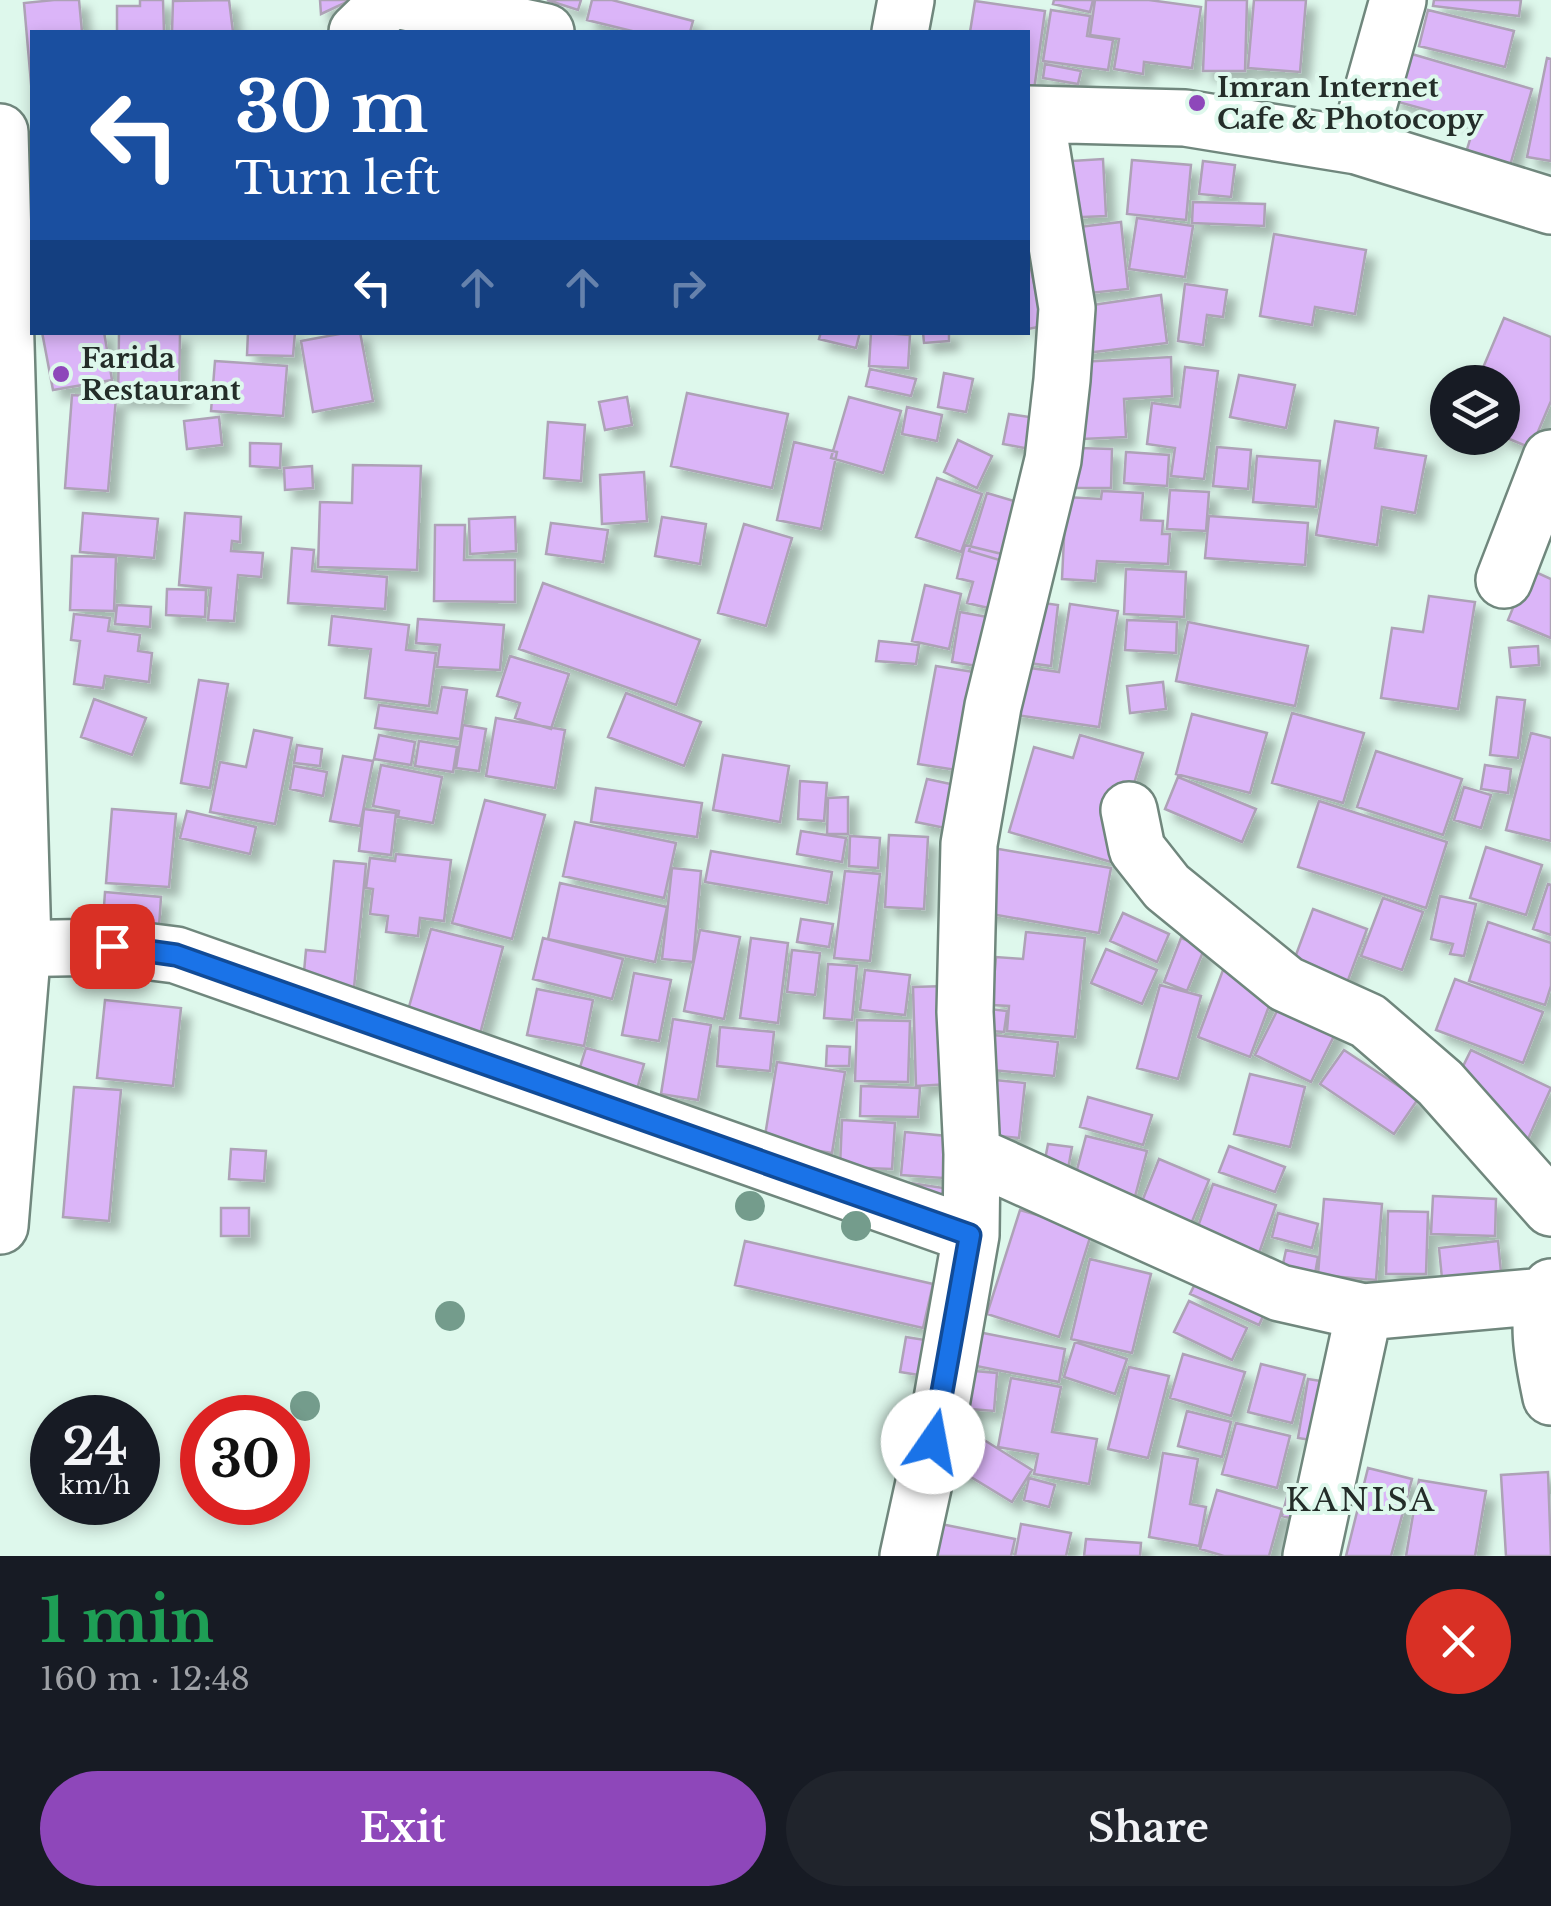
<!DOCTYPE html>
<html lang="en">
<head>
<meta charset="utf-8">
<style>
	body { margin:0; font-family:"Libre Baskerville",serif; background:#20242c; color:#f1f3f6; height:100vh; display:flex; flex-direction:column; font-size:38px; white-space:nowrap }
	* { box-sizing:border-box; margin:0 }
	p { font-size:32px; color:#9ea1a6 }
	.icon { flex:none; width:55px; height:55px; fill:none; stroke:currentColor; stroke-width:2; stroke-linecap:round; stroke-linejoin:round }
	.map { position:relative; height:1556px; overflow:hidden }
	.details { display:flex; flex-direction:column; background:#171b24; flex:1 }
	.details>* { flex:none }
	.top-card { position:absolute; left:30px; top:30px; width:1000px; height:305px; border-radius:0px; box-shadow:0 5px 15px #0003; background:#1a4fa0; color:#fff; overflow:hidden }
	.fabs { position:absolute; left:1430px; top:365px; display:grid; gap:20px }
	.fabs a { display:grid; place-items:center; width:90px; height:90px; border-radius:50%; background:#171b24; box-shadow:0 5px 15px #0003; font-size:50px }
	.speed { position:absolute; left:30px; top:1395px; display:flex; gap:20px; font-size:50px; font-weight:700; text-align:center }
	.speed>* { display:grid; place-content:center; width:130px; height:130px; border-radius:50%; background:#171b24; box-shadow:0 5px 15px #0003; line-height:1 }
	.speed small { font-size:25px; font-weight:400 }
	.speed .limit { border:15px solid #d22; background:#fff; color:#111 }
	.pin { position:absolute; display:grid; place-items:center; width:85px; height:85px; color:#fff; margin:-42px; border-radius:20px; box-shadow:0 5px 15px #0006 }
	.me { position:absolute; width:110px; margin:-55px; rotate:12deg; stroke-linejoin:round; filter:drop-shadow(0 0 8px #0008) }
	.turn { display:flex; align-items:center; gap:35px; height:210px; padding:0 40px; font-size:45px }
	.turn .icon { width:130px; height:130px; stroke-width:2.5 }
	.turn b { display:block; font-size:70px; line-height:85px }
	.lanes { display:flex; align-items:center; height:95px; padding:0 40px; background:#0003; justify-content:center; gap:50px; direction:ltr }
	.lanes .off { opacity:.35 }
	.round { display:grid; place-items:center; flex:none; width:105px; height:105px; border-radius:52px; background:#20242c }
	.overview { display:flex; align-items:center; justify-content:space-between; height:170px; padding:0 40px }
	h1 { font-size:60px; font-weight:700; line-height:75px; color:#1e9e55 }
	.cta { display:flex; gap:20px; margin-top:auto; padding:20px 40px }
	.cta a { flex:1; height:115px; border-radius:60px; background:#8e47ba; color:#fff; font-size:40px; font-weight:700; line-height:115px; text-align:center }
	.cta a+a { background:#20242c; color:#f1f3f6 }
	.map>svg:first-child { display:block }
	.building { fill:#dbb5f8; stroke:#ada2b6; stroke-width:2.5; filter:url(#shadow) }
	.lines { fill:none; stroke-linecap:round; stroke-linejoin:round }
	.minor-casing { stroke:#70877d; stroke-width:60 }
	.tertiary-casing { stroke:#70877d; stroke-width:60 }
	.minor { stroke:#fff; stroke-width:55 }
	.tertiary { stroke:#fff; stroke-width:55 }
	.tree { fill:#749c8c }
	.route-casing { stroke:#114b97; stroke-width:25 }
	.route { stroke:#1a73e8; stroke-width:18 }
	.poi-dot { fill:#8e47ba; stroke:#def8ec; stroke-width:4 }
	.labels { text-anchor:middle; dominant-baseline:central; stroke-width:8; stroke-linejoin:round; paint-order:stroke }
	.poi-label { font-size:28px; font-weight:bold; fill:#242d29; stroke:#def8ec; text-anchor:start }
	.quarter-label { font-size:32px; letter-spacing:2.5px; fill:#242d29; stroke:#def8ec }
</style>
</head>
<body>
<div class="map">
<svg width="1551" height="1556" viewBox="0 0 1551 1556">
	<defs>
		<filter id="shadow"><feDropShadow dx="9" dy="9" stdDeviation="5" flood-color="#0004"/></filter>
	</defs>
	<rect width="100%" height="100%" fill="#def8ec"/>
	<!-- building -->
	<path class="building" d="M54,0H79L82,32H32V95L24,3Z
		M140,0H163L164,32H117V6H140Z
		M229,0L233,32H172L173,1Z
		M320,0H351L321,14Z
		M547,0H581L578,10Z
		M592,0H612L693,21L690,32H636L587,20Z
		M1054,0H1093L1090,12L1053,4Z
		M1095,0H1149L1201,7L1192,68L1144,62L1143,74L1114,69L1119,39L1090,35Z
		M1206,0H1247L1245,71H1203Z
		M1254,0H1306L1300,72L1248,68Z
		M1434,0H1521L1519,16L1433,6Z
		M975,1L1045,11L1034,90L1028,89V32H970Z
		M1051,10L1090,16L1087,36L1113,40L1108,70L1043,61Z
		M1428,10L1514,31L1505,67L1419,46Z
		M1405,52L1532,89L1509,169L1465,156L1475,123L1391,100Z
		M1547,58L1551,59V161L1527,157Z
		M1045,64L1081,71L1078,84L1043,78Z
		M1103,159L1106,216L1060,218L1056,162Z
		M1132,160L1191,165L1186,220L1127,214Z
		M1203,161L1235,165L1231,197L1199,194Z
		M1193,202L1265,204L1264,226L1192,223Z
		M1137,218L1193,226L1185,277L1129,269Z
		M1121,222L1128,289L1070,295L1062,229Z
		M1274,234L1366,250L1355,314L1315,307L1312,325L1260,316Z
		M1031,269L1043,326L1028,329V270Z
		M1185,284L1227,290L1223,317L1207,315L1203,345L1178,341Z
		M1161,295L1167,343L1078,354L1072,308Z
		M1504,318L1551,337V401L1531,448L1502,436V382H1477Z
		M42,332H104L112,380L53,390Z
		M248,332H295L293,356L247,355Z
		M350,332H360L373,401L313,412L301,341Z
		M821,332H860L856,348L819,339Z
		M871,332L910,335L908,368L869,366Z
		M923,332H949V341L924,343Z
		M119,333L180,334L179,399L118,398Z
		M1171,357L1172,396L1124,399L1126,437L1082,439L1079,362Z
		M215,361L287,366L283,416L211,411Z
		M1185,367L1218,371L1204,479L1171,476L1175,448L1147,444L1152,403L1180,407Z
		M870,369L916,379L911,396L866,386Z
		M944,373L973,379L966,412L938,407Z
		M1239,375L1295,385L1286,428L1230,417Z
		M687,393L788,414L772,488L671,466Z
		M72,395L116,398L108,491L65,488Z
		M627,397L632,425L605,430L599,402Z
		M849,397L901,411L883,473L831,458Z
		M907,407L942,415L937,441L902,434Z
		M1009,414L1036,418L1030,449L1003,444Z
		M219,417L222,445L187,449L184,421Z
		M1335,421L1378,428L1375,448L1426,456L1415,513L1382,507L1377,545L1316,535Z
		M548,422L585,425L581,481L544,478Z
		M958,440L992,456L977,488L944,472Z
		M794,442L837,452L821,529L777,520Z
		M250,443L281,444L280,468L250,466Z
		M1217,447L1251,450L1248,489L1213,486Z
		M1077,448L1112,449L1111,488H1076Z
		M1126,452L1169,455L1167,486L1124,483Z
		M1257,456L1320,461L1316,507L1253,502Z
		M353,465L421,466L417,570L318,567L320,502L352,503Z
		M312,466L313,488L285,490L284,468Z
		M644,472L647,521L602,524L600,475Z
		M937,478L982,494L961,552L916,537Z
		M1170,490L1209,492L1206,531L1167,529Z
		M1102,491L1143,493L1141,520L1163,521L1162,534H1170L1168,564L1097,561L1095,581L1062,579L1066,497L1101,499Z
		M987,493L1024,504L1006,562L969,551Z
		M83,513L158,519L154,558L80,552Z
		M185,513L241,517L240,542L232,541L231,551L263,553L261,577L238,575L234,621L208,620L211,588L179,585Z
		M1209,516L1308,523L1305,565L1205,558Z
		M515,517L516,551L470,554L469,519Z
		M662,517L706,524L700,564L655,556Z
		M551,523L608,530L603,562L546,554Z
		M744,524L792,538L766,626L718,613Z
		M435,525H465L464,560H515V602L434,601Z
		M965,545L1010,556L997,610L967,603L973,582L957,578Z
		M292,548L314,550L312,571L387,577L385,609L288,603Z
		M72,556L116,557L114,611L70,610Z
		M1126,569L1186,572L1184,617L1124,614Z
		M1529,569L1551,579V638L1508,620Z
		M543,583L700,640L676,705L519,649Z
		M925,585L961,594L949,649L912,641Z
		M167,589L206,590L205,617L166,615Z
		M1429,596L1475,602L1458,709L1381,698L1392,628L1423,632Z
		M1029,601L1058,605L1051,666L1021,662Z
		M1070,604L1118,611L1099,727L1009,714L1016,666L1059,672Z
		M117,605L151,607L150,627L115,624Z
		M960,612L1004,620L996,669L952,662Z
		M74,614L110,618L108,631L140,635L138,651L152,653L149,682L105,676L103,688L74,684L80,641L71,640Z
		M332,616L409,625L406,650L436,653L429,706L365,698L371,649L329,645Z
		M418,619L504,625L500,670L437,667L440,645L416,643Z
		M1127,620L1177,622L1176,653L1125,650Z
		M1188,622L1308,646L1295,706L1176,681Z
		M879,641L919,645L916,664L876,661Z
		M1538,646L1539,665L1511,667L1509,648Z
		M510,656L569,674L551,729L515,718L520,703L497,696Z
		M936,666L986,674L969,772L918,764Z
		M199,680L228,684L210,788L181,783Z
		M1163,682L1166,709L1130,713L1127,686Z
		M442,687L467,690L460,739L375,728L379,705L437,713Z
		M626,693L701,722L684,766L608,737Z
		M1497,697L1525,700L1518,758L1490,755Z
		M94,699L146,718L132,755L81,737Z
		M1292,713L1364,733L1343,803L1272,783Z
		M1192,714L1267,733L1250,793L1176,774Z
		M496,718L565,730L555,788L486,776Z
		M463,725L486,729L479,771L456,768Z
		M254,730L292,738L275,824L210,812L220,762L246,767Z
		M1531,733L1551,738V841L1506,830Z
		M379,735L415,742L411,765L374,759Z
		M1080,735L1143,753L1111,862L1009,832L1034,747L1073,758Z
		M419,741L457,747L453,772L415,766Z
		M297,745L322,749L320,766L294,763Z
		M1376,751L1462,779L1443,835L1357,807Z
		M723,755L789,766L780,822L713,810Z
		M343,756L373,761L360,826L330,821Z
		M381,765L442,777L433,823L398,817L399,811L373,806Z
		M1485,765L1511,769L1508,793L1481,789Z
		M294,766L327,772L323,796L290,789Z
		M1178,777L1256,809L1242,842L1165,809Z
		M927,779L960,786L950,829L916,822Z
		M800,781L827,783L824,821L798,819Z
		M1464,787L1491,795L1481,828L1454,820Z
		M596,788L702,803L697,837L591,822Z
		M848,797V834H827L828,798Z
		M485,800L545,815L512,939L452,923Z
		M1319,801L1447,842L1426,908L1298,867Z
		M112,809L176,814L169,887L106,883Z
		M364,809L396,813L391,855L359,851Z
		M187,811L256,827L250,854L180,838Z
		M575,822L676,843L664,898L563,876Z
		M801,831L846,838L842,862L797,854Z
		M889,835L928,837L924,909L885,907Z
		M850,836L880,838L878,868L849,866Z
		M981,846L1111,868L1099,933L969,910Z
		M1486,847L1542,865L1526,915L1470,898Z
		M711,851L832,872L827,903L705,882Z
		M396,854L451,860L444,921L420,918L418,936L386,932L388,916L370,914L373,889L366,888L370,858L395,861Z
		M334,861L366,864L354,988L303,983L306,950L325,952Z
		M672,868L701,871L693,962L662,959Z
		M845,871L880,874L870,961L834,958Z
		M560,883L667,907L655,962L548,939Z
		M1548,884L1551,885V935L1533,929Z
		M105,892L161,897L159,927L103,921Z
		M1440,896L1476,904L1464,956L1450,954L1453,944L1431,939Z
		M1383,898L1423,912L1402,970L1361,956Z
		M1313,909L1367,929L1341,999L1287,979Z
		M1123,913L1169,934L1157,962L1110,941Z
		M801,919L833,924L829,947L797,942Z
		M1488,922L1551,943V986L1545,1005L1469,981Z
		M431,929L503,947L480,1034L407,1014Z
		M700,930L740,937L724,1019L684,1011Z
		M1026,932L1085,938L1075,1037L1007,1031L1009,1006L992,1005L996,957L1023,959Z
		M543,938L623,959L612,999L533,979Z
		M751,938L788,943L778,1023L740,1018Z
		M1181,938L1205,947L1187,991L1164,982Z
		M1106,949L1157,970L1142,1004L1091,983Z
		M792,950L820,953L815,995L787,992Z
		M828,964L857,966L852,1020L824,1018Z
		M865,970L910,975L905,1015L860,1010Z
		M1223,970L1275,990L1250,1057L1198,1037Z
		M634,973L671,980L659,1041L622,1035Z
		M1455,979L1543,1012L1523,1063L1436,1030Z
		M1160,985L1201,996L1178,1079L1137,1068Z
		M947,986L951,1084L916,1086L913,987Z
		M537,989L593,1000L584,1046L527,1035Z
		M105,1000L181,1008L173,1086L97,1078Z
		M1282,1001L1338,1028L1311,1082L1255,1055Z
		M981,1008L1007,1011L1004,1032L979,1030Z
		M673,1019L711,1025L698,1100L661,1094Z
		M857,1020L910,1021L908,1082L855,1081Z
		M720,1027L774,1032L770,1071L717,1066Z
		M975,1033L1058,1042L1054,1076L972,1068Z
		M827,1046L850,1047L849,1066H826Z
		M586,1048L644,1064L636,1093L577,1077Z
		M1344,1050L1418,1099L1394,1134L1320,1084Z
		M1471,1050L1551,1088L1523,1150L1451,1091Z
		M777,1062L845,1072L832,1153L764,1142Z
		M1250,1074L1305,1087L1290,1147L1234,1134Z
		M985,1079L1025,1083L1019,1138L979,1134Z
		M861,1086L920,1088L918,1117L860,1116Z
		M74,1087L121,1090L109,1221L63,1217Z
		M1088,1097L1152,1115L1143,1145L1080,1127Z
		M842,1120L895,1123L892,1169L840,1167Z
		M905,1132L947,1136L943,1178L901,1175Z
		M1086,1136L1147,1151L1132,1208L1071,1192Z
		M1048,1144L1072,1147L1068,1169L1044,1165Z
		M1229,1146L1285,1167L1275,1192L1219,1172Z
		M231,1149L266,1151L264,1181L229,1179Z
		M1159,1159L1209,1180L1191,1224L1141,1204Z
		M910,1183L950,1189L947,1214L906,1208Z
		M1213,1184L1276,1205L1258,1256L1195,1235Z
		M1433,1196L1496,1199L1495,1236L1431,1234Z
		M1324,1199L1382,1204L1376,1280L1318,1275Z
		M221,1208H249V1236H221Z
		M1020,1210L1092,1231L1059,1337L987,1314Z
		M1388,1211L1428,1212L1426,1274H1386Z
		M1278,1213L1318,1224L1312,1248L1272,1237Z
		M745,1241L933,1284L923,1328L735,1285Z
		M1498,1241L1502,1283L1443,1289L1439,1248Z
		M1286,1250L1318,1257L1313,1285L1280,1278Z
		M1090,1259L1151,1274L1132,1353L1071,1339Z
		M1201,1272L1269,1303L1259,1325L1190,1294Z
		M1189,1301L1247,1328L1232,1360L1174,1332Z
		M973,1331L1065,1349L1059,1382L966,1364Z
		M906,1337L925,1340L919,1375L900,1372Z
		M1075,1342L1127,1359L1115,1394L1064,1377Z
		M1183,1354L1245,1372L1231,1416L1170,1398Z
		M1261,1364L1305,1375L1292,1423L1248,1412Z
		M1129,1367L1169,1376L1148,1458L1108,1449Z
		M963,1370L997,1373L994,1411L959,1408Z
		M1011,1378L1061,1387L1052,1432L1097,1439L1089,1484L1034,1474L1038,1454L998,1447Z
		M1308,1379L1340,1384L1330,1443L1298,1438Z
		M1187,1411L1231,1422L1222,1457L1178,1446Z
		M1236,1423L1290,1436L1277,1488L1222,1474Z
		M973,1433L1032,1470L1012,1502L953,1466Z
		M1163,1453L1198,1459L1190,1504L1206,1507L1199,1546L1149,1537Z
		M1368,1468L1412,1479L1391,1556H1346Z
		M1548,1472L1551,1556H1506L1501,1475Z
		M1029,1478L1055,1485L1049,1507L1024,1500Z
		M1419,1480L1486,1491L1475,1556H1406Z
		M1290,1485L1314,1491L1306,1522L1282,1516Z
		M1217,1490L1282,1509L1269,1556H1224L1200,1549Z
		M941,1524L1015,1539L1011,1556H934Z
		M1021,1524L1071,1533L1066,1556H1015Z
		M1086,1539L1141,1543L1140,1556H1084Z"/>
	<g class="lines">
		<defs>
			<path id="minor" d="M397,0L546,32
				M357,32L390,0
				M900,32L906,0
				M1028,114L1185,118L1357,146L1551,206
				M1357,146L1398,0
				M1504,580L1551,458
				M1129,810L1137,849L1167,887L1286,984L1368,1021L1440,1083L1551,1208
				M0,949L112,947L176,955L971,1235
				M972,1154L1280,1293L1364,1312L1544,1296
				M1551,1287C1532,1312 1545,1368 1551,1397
				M908,1556L941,1405L971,1235L972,1154L965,1012L969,844L993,706L1053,460L1062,380L1067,308L1036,115
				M1311,1556L1364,1312"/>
			<path id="tertiary" d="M0,132L23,946L0,1226"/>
		</defs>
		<!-- minor casing -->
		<use href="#minor" class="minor-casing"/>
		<!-- tertiary casing -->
		<use href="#tertiary" class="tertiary-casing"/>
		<!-- minor -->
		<use href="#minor" class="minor"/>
		<!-- tertiary -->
		<use href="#tertiary" class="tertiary"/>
	</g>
	<!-- trees -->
	<g class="tree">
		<circle cx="750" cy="1206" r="15"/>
		<circle cx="856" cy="1226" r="15"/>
		<circle cx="450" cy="1316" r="15"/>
		<circle cx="305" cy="1406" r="15"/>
	</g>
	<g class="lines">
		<defs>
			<path id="route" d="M112,946L176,955L970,1235L933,1442"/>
		</defs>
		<!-- route casing -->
		<use href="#route" class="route-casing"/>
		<!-- route -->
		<use href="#route" class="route"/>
	</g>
	<!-- markers -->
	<g class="poi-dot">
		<circle cx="1197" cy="103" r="10"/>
		<circle cx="61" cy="374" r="10"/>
	</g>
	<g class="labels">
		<!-- poi labels -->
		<g class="poi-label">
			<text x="1217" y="87">Imran Internet<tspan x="1217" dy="32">Cafe &amp; Photocopy</tspan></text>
			<text x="81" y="358">Farida<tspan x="81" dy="32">Restaurant</tspan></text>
		</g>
		<!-- quarter labels -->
		<g class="quarter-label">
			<text x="1361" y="1500">KANISA</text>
		</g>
	</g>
</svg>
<div class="fabs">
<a><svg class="icon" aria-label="layers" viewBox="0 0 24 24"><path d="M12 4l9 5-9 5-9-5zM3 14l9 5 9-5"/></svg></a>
</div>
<div class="speed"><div>24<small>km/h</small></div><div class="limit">30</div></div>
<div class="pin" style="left:112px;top:946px;background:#d93025"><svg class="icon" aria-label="arrive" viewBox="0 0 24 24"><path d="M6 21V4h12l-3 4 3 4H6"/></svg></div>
<svg class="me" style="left:933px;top:1442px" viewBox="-20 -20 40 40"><circle r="19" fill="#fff"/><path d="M0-13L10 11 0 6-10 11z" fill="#1a73e8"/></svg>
<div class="top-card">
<div class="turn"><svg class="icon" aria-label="left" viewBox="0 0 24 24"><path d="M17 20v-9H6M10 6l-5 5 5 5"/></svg><div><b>30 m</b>Turn left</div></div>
<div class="lanes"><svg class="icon" aria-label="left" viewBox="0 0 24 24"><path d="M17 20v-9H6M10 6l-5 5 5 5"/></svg><svg class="icon off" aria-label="ahead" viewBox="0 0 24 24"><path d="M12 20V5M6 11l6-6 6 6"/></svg><svg class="icon off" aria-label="ahead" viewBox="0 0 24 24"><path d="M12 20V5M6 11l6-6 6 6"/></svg><svg class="icon off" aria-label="right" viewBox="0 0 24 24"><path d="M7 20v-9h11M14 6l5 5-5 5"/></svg></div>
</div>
</div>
<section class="details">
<div class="overview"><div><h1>1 min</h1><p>160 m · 12:48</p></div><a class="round" style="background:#d93025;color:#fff"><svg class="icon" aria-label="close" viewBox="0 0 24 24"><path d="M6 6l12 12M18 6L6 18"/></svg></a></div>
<div class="cta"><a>Exit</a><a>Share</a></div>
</section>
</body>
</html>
